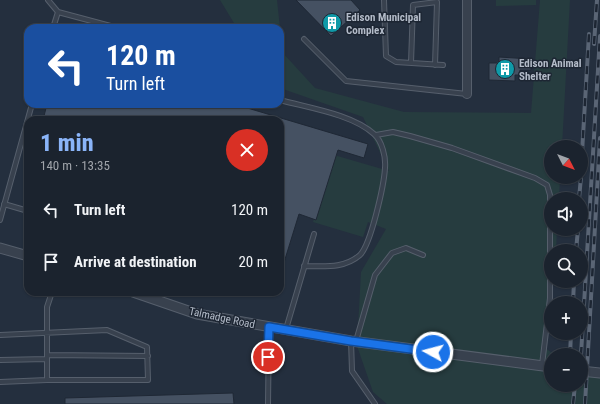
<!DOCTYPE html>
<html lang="en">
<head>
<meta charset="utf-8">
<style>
	body { margin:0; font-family:"Roboto Condensed",sans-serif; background:#282f3a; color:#f1f3f6; height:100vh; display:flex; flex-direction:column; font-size:15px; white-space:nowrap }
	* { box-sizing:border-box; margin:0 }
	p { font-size:13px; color:#a0a4aa }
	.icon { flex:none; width:22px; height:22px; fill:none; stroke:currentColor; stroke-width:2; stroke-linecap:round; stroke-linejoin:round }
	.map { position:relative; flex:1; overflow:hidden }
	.sheet { position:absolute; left:24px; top:116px; width:260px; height:180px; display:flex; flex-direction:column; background:#1b232e; border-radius:12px; box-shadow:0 1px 3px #0004,0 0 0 1px #39404a }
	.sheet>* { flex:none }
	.guide { position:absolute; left:24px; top:24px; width:260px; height:84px; border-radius:12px; box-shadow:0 1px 3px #0004,0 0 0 1px #39404a; background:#1a4fa0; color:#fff; overflow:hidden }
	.needle { width:26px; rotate:132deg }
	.tools { position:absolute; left:544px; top:140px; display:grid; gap:8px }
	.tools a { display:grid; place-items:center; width:44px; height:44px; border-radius:50%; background:#1b232e; box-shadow:0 1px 3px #0004,0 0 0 1px #39404a; font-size:20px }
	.pin { position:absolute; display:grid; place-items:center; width:34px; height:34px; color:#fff; margin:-17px; border:2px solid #fff; border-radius:50%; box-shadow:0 1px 4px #0007 }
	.me { position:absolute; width:44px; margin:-22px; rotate:277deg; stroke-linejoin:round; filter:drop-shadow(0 0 3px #0008) }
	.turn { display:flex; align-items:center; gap:14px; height:84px; padding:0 16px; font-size:18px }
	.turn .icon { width:52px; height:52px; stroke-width:2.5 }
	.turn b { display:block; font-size:28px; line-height:34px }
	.round { display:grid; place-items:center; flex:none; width:42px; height:42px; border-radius:21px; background:#282f3a }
	.headline { display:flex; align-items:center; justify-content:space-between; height:68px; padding:0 16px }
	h1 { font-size:24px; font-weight:800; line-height:30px; color:#8ab4f8 }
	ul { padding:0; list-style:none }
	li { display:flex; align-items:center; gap:12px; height:52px; padding:0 16px }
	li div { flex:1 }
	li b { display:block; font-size:15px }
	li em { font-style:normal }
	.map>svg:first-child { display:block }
	.green { fill:#263c3f }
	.building { fill:#455162; stroke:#1f2835 }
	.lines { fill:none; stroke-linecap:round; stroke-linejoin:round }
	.service-casing { stroke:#565f6c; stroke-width:6 }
	.minor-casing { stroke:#565f6c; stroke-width:10 }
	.tertiary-casing { stroke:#565f6c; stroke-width:11 }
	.service { stroke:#38414e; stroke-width:4 }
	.minor { stroke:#38414e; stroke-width:8 }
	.tertiary { stroke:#38414e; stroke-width:9 }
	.rail-casing { stroke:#5a6575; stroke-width:4 }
	.rail { stroke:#1d2633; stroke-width:2.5; stroke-dasharray:8; stroke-linecap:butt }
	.route-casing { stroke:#114b97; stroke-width:10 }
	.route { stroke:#1a73e8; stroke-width:7 }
	.labels { text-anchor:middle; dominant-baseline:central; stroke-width:3; stroke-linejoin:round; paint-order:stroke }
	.poi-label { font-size:11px; font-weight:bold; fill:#b4bcc9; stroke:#1d2633; text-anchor:start }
	.street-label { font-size:11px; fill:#b4bcc9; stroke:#1d2633 }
</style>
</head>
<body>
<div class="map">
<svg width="600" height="404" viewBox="0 0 600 404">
	<rect width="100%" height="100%" fill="#242f3e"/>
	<!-- green -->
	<path class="green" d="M220,0H277L280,28H237Z
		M496,0H536V5L496,6Z
		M540,0H570L562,147H551V177H560L559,199H551V229H557L556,251H551V281H552L545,348L555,355H551V385H581V373L587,376L600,378V404H387L373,392L357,346L361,272L386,229L368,222L363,237L313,222L334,155L389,171L363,117L280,88V31L282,52L315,88L404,112L531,113Z"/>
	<!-- building -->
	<path class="building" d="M296,0H351L360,10L331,36Z
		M499,57L531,59V70H520V75H515V81L489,80V63H499Z
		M47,104H234L368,144L364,158L338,150L316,220L299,214L282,269L280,268V120H43Z
		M233,393L234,404H65V398Z"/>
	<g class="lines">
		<defs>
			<path id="service" d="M48,0L58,12
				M384,0L386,56L396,62L443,65
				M53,28L58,12L118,28
				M304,39L346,81L467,94
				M411,63L413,5L437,2L435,65
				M280,100C309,108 352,114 374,134C382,141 386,157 385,168C384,185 371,244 360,255C344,269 324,266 304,266
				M376,135L393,132L410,136L452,148L535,178L547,185L550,195V298L542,365
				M4,204L28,211
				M0,220L32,104
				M286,329L314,234
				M0,335L107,330L147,347L148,380H47L0,382
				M351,341L352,371L375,404
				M356,341L375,275L392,253L406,248L423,255
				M47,355L148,356
				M0,360L47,359
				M47,380V307L52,292
				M268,404L269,327"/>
			<path id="minor" d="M467,94V0"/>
			<path id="tertiary" d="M0,248L28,256
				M133,292L197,314L351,341L551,367
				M581,371L600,373"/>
		</defs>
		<!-- service casing -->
		<use href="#service" class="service-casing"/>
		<!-- minor casing -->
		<use href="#minor" class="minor-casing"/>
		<!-- tertiary casing -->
		<use href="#tertiary" class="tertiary-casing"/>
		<!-- service -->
		<use href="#service" class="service"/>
		<!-- minor -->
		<use href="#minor" class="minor"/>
		<!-- tertiary -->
		<use href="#tertiary" class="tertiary"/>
		<defs>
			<path id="rail" d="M594,44L597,0
				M581,170L589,34
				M579,199L581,177
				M576,251L578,229
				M573,303L574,281
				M570,355L571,333
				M581,355L600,36
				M573,404L575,385
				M585,404L600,138"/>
		</defs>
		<!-- rail casing -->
		<use href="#rail" class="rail-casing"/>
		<!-- rail -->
		<use href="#rail" class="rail"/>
	</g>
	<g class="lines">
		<defs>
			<path id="route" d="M268,357L269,327L351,341L433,352"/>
		</defs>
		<!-- route casing -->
		<use href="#route" class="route-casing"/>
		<!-- route -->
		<use href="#route" class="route"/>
	</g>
	<!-- icons -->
	<defs>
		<symbol id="building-disc" viewBox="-11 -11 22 22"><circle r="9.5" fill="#0f9aa8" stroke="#1d2633"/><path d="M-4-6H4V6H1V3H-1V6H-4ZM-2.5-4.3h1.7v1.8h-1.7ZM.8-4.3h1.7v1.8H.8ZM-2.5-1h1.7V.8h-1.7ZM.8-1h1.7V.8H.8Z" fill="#fff"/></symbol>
	</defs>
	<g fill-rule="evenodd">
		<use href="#building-disc" x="321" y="12" width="22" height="22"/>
		<use href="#building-disc" x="494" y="58" width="22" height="22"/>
	</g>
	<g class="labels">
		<!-- poi labels -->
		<g class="poi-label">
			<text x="346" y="17">Edison Municipal<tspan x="346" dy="13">Complex</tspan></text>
			<text x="519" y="63">Edison Animal<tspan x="519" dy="13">Shelter</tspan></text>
		</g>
		<!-- street labels -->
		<g class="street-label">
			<text transform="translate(222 318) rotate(12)">Talmadge Road</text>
		</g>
	</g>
</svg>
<div class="tools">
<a><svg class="needle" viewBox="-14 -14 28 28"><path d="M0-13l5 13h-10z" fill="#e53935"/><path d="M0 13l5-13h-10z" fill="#a0a4aa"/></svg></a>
<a><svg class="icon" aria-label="sound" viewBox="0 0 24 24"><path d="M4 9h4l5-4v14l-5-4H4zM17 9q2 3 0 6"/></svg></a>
<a><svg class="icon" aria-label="search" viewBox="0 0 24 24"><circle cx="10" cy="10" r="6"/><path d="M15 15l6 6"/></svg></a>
<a>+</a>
<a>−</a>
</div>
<div class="pin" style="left:268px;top:357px;background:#d93025"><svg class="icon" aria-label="arrive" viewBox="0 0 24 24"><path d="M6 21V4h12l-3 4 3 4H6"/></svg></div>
<svg class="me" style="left:433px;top:352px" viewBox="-20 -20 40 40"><circle r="17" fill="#1a73e8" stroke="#fff" stroke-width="3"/><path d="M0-11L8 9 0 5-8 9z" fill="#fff"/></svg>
<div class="guide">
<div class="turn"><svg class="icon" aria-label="left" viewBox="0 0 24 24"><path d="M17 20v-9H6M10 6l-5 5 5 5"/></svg><div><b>120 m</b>Turn left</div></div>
</div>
<section class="sheet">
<div class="headline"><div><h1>1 min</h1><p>140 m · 13:35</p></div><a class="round" style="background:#d93025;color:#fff"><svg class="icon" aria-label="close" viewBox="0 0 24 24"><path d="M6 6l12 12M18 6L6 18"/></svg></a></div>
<ul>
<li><svg class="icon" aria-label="left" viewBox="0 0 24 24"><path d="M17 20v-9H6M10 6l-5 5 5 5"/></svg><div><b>Turn left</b></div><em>120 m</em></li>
<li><svg class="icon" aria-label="arrive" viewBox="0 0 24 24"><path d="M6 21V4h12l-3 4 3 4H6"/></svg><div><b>Arrive at destination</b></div><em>20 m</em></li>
</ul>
</section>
</div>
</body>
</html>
